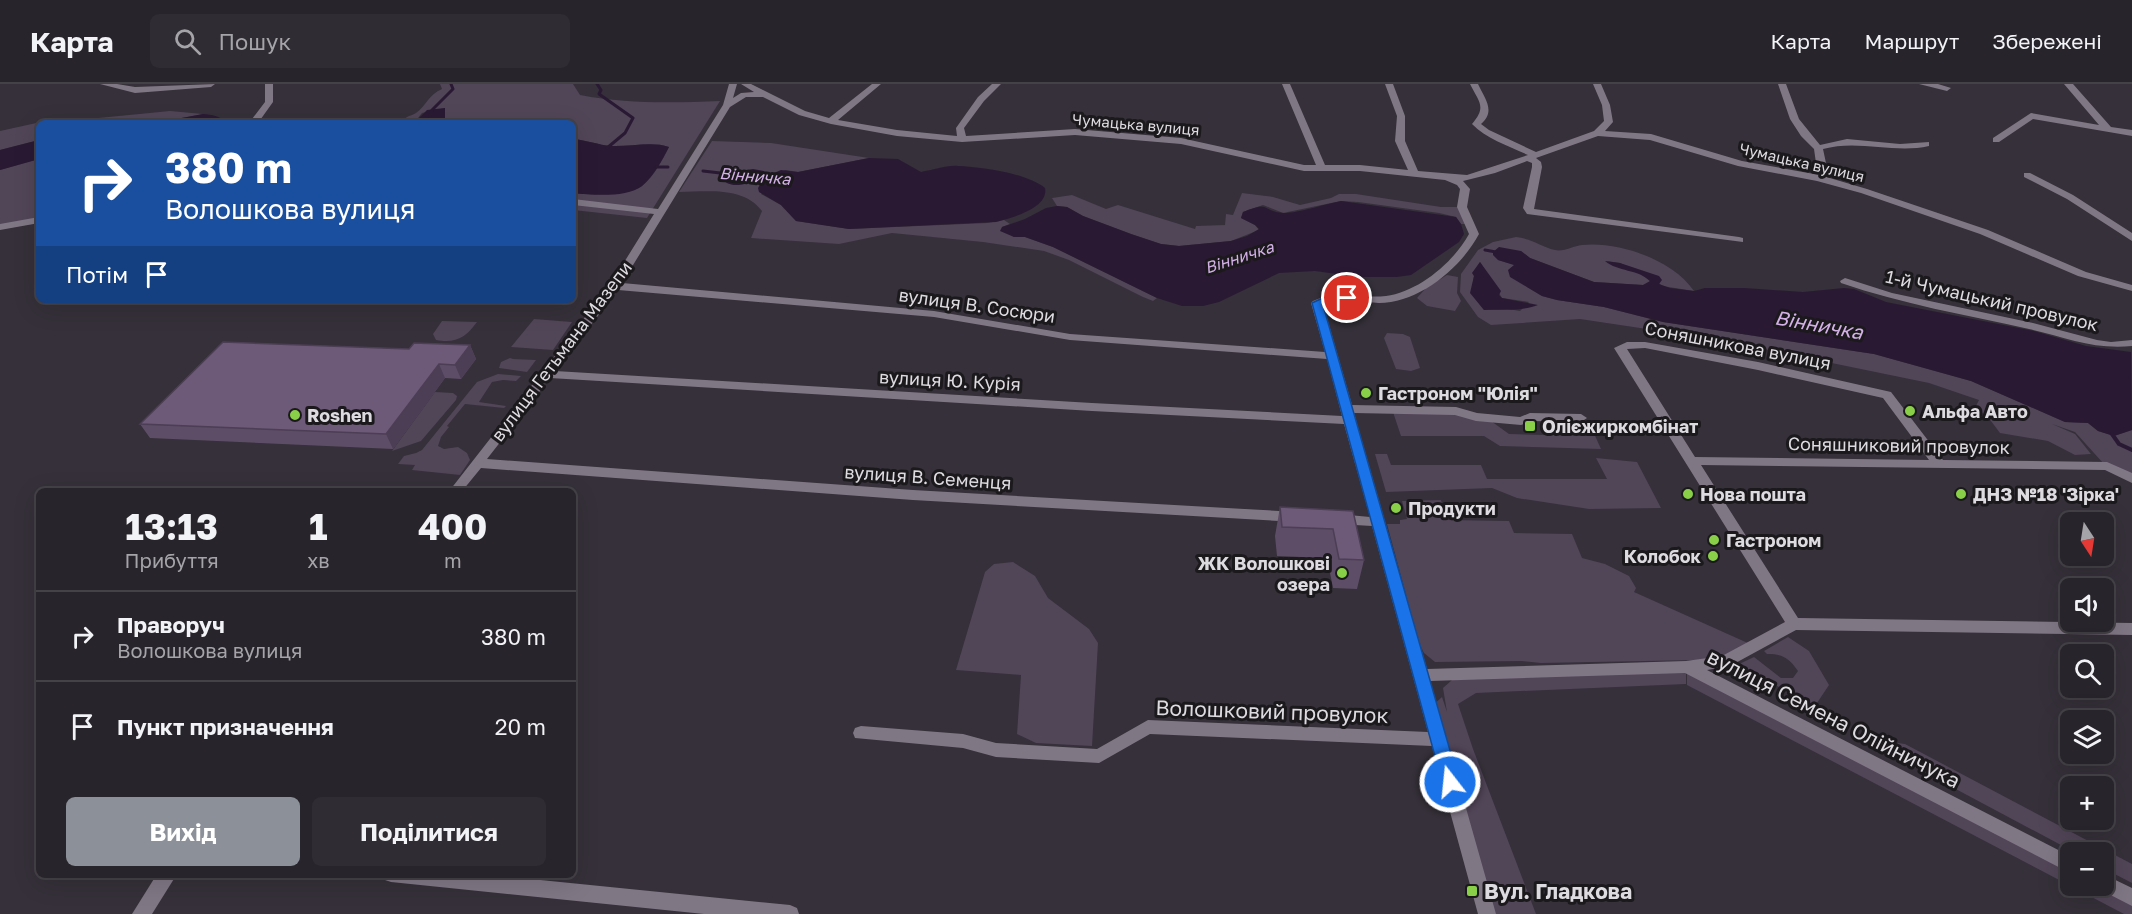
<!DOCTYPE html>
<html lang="uk">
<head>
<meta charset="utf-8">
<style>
	body { margin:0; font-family:"Golos Text",sans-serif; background:#302c33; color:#f1f3f6; height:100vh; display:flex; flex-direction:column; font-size:22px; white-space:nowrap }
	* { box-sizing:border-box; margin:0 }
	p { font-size:20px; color:#a5a4a9 }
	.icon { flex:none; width:33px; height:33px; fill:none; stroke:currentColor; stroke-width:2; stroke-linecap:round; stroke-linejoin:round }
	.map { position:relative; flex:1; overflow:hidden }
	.details { position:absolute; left:36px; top:404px; width:540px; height:390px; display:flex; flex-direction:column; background:#28242b; border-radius:9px; box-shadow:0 6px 24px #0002,0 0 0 2px #444147 }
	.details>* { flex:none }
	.top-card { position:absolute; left:36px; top:36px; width:540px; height:183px; border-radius:9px; box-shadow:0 6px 24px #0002,0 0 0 2px #444147; background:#1a4fa0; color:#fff; overflow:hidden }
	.needle { width:39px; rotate:168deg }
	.fabs { position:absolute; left:2060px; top:428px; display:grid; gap:12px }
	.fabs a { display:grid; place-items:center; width:54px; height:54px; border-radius:9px; background:#28242b; box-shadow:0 6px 24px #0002,0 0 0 2px #444147; font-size:30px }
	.pin { position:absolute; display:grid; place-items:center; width:51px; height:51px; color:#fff; margin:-26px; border:3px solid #fff; border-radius:50%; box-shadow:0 2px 6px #0007 }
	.me { position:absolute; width:66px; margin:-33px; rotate:344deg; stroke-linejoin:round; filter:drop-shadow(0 0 4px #0008) }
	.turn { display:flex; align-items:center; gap:21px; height:126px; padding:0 30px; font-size:27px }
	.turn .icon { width:78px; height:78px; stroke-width:2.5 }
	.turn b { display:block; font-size:42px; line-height:51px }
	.then { display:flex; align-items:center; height:57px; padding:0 30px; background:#0003; gap:12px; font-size:22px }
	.eta { display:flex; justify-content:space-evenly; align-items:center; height:102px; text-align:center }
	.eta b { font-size:36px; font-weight:700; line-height:42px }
	.action { display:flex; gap:12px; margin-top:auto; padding:12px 30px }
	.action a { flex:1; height:69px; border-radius:9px; background:#8c9099; color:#fff; font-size:24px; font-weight:700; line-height:69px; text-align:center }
	.action a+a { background:#302c33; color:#f1f3f6 }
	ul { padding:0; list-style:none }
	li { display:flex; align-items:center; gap:18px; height:90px; padding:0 30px; border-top:2px solid #444147 }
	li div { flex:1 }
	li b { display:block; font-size:22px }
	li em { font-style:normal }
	header { display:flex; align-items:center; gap:36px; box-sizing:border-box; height:84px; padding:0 30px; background:#28242b; border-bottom:2px solid #444147 }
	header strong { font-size:28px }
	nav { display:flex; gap:33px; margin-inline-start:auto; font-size:21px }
	.search { width:420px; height:54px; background:#302c33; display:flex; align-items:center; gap:15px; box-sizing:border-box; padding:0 21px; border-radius:9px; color:#a5a4a9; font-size:22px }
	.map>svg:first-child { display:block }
	.green { fill:#514558; fill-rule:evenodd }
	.water { fill:#2a1933 }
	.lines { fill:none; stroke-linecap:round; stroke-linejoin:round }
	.stream-far1 { stroke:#2a1933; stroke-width:3 }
	.stream { stroke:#2a1933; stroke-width:4 }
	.minor { fill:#807785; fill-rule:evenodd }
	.wall { fill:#5e4d67 }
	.shaded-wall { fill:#4c3e54 }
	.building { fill:#6d5978; stroke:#4c3e54; stroke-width:1.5 }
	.route { fill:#1a73e8; stroke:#114b97; stroke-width:1.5 }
	.poi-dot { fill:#89cf48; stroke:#1c191d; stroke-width:2 }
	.labels { text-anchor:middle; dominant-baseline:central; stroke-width:6; stroke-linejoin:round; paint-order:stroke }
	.far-street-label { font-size:15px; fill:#dedbe0; stroke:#1c191d }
	.far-water-label { font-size:16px; font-style:italic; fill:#d3b1e7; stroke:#1c191d }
	.street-label { font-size:18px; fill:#dedbe0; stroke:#1c191d }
	.poi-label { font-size:18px; font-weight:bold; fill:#dedbe0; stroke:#1c191d; text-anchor:start }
	.water-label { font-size:20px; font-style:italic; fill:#d3b1e7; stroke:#1c191d }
	.near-street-label { font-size:21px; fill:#dedbe0; stroke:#1c191d }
	.near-poi-label { font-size:21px; font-weight:bold; fill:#dedbe0; stroke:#1c191d; text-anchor:start }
</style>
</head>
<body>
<header>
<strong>Карта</strong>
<div class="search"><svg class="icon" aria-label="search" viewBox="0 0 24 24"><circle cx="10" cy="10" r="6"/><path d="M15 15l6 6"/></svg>Пошук</div>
<nav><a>Карта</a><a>Маршрут</a><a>Збережені</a></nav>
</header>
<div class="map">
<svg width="2132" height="830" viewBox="0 0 2132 830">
	<rect width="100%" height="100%" fill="#353039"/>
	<!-- green -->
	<path class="green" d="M440,0H573L580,11C627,20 672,19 720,17L647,134L573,126V109C590,111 629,112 642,102C654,92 662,77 669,63C652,57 630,63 611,62C598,61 586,56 573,55V39H445V24L422,29L414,39H400C407,31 409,33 416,29C426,22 429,10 442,5Z
		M170,27L203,30L156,39H39V56L0,66V47L59,34L78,36Z
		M712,57L771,59L869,74L798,88L785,86L761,110L781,121L796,137L849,145L987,139L1004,136L1010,140L1002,143L1014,153H1025L1053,163L1157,214L1153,217L1143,213L1069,176L1044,167L983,158L892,149L839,160L751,154L762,127C743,102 707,108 679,108Z
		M39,75V139L0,145V86Z
		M1242,109L1273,113L1300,121L1331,114L1339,110H1356L1441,123H1462L1470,140H1461L1456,133L1439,129L1358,118L1341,117L1283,129L1263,121L1243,128L1241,134L1255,141L1259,146L1231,157L1179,162L1161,160L1131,150L1083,132L1067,123L1057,122L1052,114L1072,111L1106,125L1118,121L1195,145L1196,142L1225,141L1226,130L1233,131Z
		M1516,153C1533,155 1541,163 1555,166C1564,168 1573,162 1582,161C1619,157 1673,176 1694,207L1662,202L1659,199L1620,179L1606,177L1641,190L1650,197L1649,199L1643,201L1594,198L1530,174L1521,167L1498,176L1515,181L1527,203L1542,212L1557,216L1604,223L1663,238L1874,270L1971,297L2065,338L2088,339L2098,347L2114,352L2132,346V393L2103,379L2075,348L2052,340L2075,350L2091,370L2075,371L2048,357L2000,349L1988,333L1975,324L1979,316L1929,299L1720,256L1580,235L1491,241L1478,233L1460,208L1461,190L1478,166L1493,158ZM1480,178L1502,214L1529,218L1520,227L1508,225L1484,226L1471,209L1474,192L1473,189Z
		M1447,191L1458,193L1457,209L1461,217L1455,227L1427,222L1417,214L1426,204Z
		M534,235L572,238L553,266L511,263Z
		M442,237L477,238C466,253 456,260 436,256L433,250Z
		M1387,249L1403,250L1410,253L1420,284L1411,287L1396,285L1384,254Z
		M510,274L513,275L536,276L527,288L499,284L501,278Z
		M498,290L521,292L516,297L503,296L492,298L479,318L506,322L504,324L465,320L447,342L449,343L441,353L438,362L444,365L458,363L467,369L470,376L460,391L412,386L415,381L398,380L404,372L416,369L422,366L477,298Z
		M435,308L453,309L457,312L456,316L421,357L392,367Z
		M1393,328L1456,329L1491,337L1509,350L1547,351L1540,335L1588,336L1601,365L1500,362L1484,352H1401Z
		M1375,370H1387L1391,381H1481L1487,395H1607L1596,374L1637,378L1661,424L1589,425L1517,414L1492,404L1386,408Z
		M1441,416L1447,436L1509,437L1514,449L1572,450L1582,474L1605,480L1629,492L1636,504L1634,508L1750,560L1726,573L1698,576L1541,579L1522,577L1435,578L1424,569L1419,559L1387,440H1400V436L1407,435L1402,417Z
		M1013,478L1035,492L1048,514L1089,545L1098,559L1092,662L1036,659L1017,650L1021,591L956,586L985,488L994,480Z
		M1788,553L1809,567L1829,601L1815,622L1737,581L1754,573L1781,594H1793L1798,587C1789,574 1783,570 1767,570L1764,567Z
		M1686,584V600L1476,609L1458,620L1473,665L1536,830H1487L1431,623L1442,613L1447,628L1443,604L1452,596Z
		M1687,584L2070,781V801H2103L2132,814V830H2124L1687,601Z
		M1898,659L1905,660L2132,780V799L2103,784V768H2074L1892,671Z"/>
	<!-- water -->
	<path class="water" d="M445,24V39H414L427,26Z
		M203,30C212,31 220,31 225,39H155Z
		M573,55C586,56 599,61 611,62C630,63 652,57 669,63C662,76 654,92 642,102C627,114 592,111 573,109Z
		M39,56V75L0,86V66Z
		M869,74L898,75L921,88C933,86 947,81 958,82C982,83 1026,89 1045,104C1049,124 1011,134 996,138L849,145L796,137L781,121L759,108L758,104L763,96L761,95C749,98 733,107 722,95L728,89L753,85L764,87L765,93L781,86L798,88Z
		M1341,117L1456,133L1461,140L1464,150L1459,158L1411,191L1397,193H1359L1315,187L1279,189L1219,218L1203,222H1182L1157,214L1053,163L1025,153H1014L1000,147L1002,143L1025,135L1046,124L1057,122L1067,123L1083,132L1131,150L1161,160L1179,162L1231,157L1247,152L1259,145L1255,141L1241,134L1243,128C1271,116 1262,128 1284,129C1299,129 1325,120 1341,117Z
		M1499,163L1521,167L1530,174L1594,198L1643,201L1650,197C1638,185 1618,188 1605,177L1620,179L1659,192L1662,196L1659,200L1670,204L1694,207L1705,204H1744L1803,208L1844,204L1854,205L1886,218L2034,247L2086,262L2131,268L2132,346L2114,352L2098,347L2088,339L2065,338L1971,297L1874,270L1663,238L1604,223L1557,216L1542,212L1510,193L1508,186L1514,181L1498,176L1493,171V168Z
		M1480,178L1501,207L1499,211L1502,214L1538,221C1518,228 1505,225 1484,226L1470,209L1474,192L1472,189Z"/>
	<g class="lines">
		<!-- stream-far1 -->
		<path class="stream-far1" d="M597,0L601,6L599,10L633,34L625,49L607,64
			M428,39L432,26L453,5L451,0
			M655,83H668
			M703,87L729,90
			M1485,166L1496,168"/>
		<!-- stream -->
		<path class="stream" d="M2112,350L2119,360L2132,366"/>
		<!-- minor -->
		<path class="minor" d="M100,0H117L135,3L215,0L211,3L135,9Z
			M265,0H273V18L258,39H249L265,18Z
			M729,0H737L733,14L741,9L754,8L741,0H751L805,27L829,34L872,0H881L838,36L897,46L957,52L956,44L978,13L992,0H1001L984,17L964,44L966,52L1075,45L1181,54L1304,81H1316L1282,0H1290L1325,81H1360L1408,86L1395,57L1397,32L1385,0H1393L1405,32V57L1418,87L1467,91L1528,71C1509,62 1486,55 1472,40C1487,23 1479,18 1470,0H1478C1485,15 1496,27 1481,40L1489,46L1536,68L1594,47L1604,37L1602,21L1593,0H1601L1610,21L1613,38L1605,47L1651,50L1742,77L1814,90L1816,79L1814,65L1801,52L1790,35L1778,0H1786L1799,35L1820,61L1847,55L1900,60L1929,58V62C1894,70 1858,55 1823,65L1826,79L1823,92L1867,105L1988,146L2086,188L2132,201V207L2078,192L1980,150L1861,109L1817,97L1738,82L1650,56L1598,52L1536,74L1541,78L1542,83L1534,125L1739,153L1743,154V158L1527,130L1523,124L1532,83V79L1527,77L1495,89L1463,97L1470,105L1467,123L1479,150C1461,184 1419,219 1379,219C1360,218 1340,212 1323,220L1352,321L1456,323L1477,329L1520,333L1530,329L1581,330L1587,334L1581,338L1532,337L1521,341L1476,337L1455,331L1354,329L1427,585L1686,577L1722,572L1785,538L1614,264L1627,258H1645L1758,278L1891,308L1943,376L2107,378L2132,389V399L2105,386L1701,381L1798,534L2132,539V551L1796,546L1730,582L1707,586L2070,772V789L1685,589L1430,597L1496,830H1478L1432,662L1150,650L1099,679L996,673L963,664L855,654L853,649L855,644L861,642L963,650L996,659L1097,665L1148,636L1428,648L1372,442L1338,440L1331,435L1338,430L1370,433L1344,340L1092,327L550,294L487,375L913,406L1297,428L1304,433L1297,438L913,416L481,384L463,406H450L610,201L654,130L573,121V115L658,125L723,21ZM746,13H763L799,31L831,40L897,52L962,58L1075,51L1181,60L1304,87H1360L1445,96L1457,101L1460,105L1457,123L1469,150C1454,178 1418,208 1386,212C1360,215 1338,205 1313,217L1311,219L1325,268L1070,250L934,227L622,199L730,23ZM618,206L934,233L1070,256L1327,275L1342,332L1092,319L555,287ZM1645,264L1758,286L1883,314L1929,376L1695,373L1627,265Z
			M1919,0H1938L1951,4L1947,7Z
			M2064,0H2073L2111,43L2132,46V52L2033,35L1999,58H1993V54L2031,29L2099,41Z
			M2024,89H2030L2073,111L2132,149V157L2067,115L2024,93Z
			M39,133V139L0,146V140Z
			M1845,194L1892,209L2033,239L2097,256L2111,258L2132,256V262C2094,266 2065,253 2029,245C1966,231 1902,220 1841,199L1840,197Z
			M157,790H177L152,830H132Z
			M382,790H480L790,821L797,824L799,830H704L391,798L385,796Z
			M2103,790L2132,804V822L2097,804L2095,801H2103Z"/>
	</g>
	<!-- wall -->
	<path class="wall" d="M470,261L476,275L461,295L445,294L393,365L150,354L140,340Z
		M1280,423L1353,427L1364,476L1357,505L1333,504L1327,474L1277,472L1275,452Z"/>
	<!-- shaded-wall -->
	<path class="shaded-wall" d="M470,261L476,275L461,295L455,281Z
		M439,280L445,294L393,365L386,350Z"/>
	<!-- building -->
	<path class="building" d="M223,258L409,265L414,259L470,261L455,281L439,280L386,350L140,340Z
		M1280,423L1353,427L1364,476L1339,475L1333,445L1282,443Z"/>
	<!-- route -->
	<path class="route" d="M1329,211H1347L1352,214C1346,220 1332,218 1323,221L1459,698L1457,703L1450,705L1444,703L1442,698L1312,219Z"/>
	<!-- markers -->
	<g class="poi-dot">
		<circle cx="1366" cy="309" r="6"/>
		<circle cx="1910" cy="327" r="6"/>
		<circle cx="295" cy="331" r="6"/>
		<rect x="1524" y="336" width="12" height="12" rx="3"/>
		<circle cx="1688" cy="410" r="6"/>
		<circle cx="1961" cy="410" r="6"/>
		<circle cx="1396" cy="424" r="6"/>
		<circle cx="1714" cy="456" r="6"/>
		<circle cx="1713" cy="472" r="6"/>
		<circle cx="1342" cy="489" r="6"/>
		<rect x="1466" y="801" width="12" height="12" rx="3"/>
	</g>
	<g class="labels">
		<!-- far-street labels -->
		<g class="far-street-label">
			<text transform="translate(1136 40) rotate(5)">Чумацька вулиця</text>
			<text transform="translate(1802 78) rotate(13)">Чумацька вулиця</text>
		</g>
		<!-- far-water labels -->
		<g class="far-water-label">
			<text transform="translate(755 92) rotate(5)">Вінничка</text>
			<text transform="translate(1239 173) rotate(-18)">Вінничка</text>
		</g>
		<!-- street labels -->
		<g class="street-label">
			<text transform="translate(1992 216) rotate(13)">1-й Чумацький провулок</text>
			<text transform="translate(977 221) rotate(8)">вулиця В. Сосюри</text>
			<text transform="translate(1738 261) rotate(11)">Соняшникова вулиця</text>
			<text transform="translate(561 267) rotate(-53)">вулиця Гетьмана Мазепи</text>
			<text transform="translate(950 296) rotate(3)">вулиця Ю. Курія</text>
			<text transform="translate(1899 361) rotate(1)">Соняшниковий провулок</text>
			<text transform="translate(928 393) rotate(4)">вулиця В. Семенця</text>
		</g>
		<!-- poi labels -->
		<g class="poi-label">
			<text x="1378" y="309">Гастроном "Юлія"</text>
			<text x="1922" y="327">Альфа Авто</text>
			<text x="307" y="331">Roshen</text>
			<text x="1542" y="342">Олієжиркомбінат</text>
			<text x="1700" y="410">Нова пошта</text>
			<text x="1973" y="410">ДНЗ №18 'Зірка'</text>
			<text x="1408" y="424">Продукти</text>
			<text x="1726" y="456">Гастроном</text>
			<text x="1701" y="472" text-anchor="end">Колобок</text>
			<text x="1330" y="479" text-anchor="end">ЖК Волошкові<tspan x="1330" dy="21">озера</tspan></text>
		</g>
		<!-- water labels -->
		<g class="water-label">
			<text transform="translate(1819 240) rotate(10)">Вінничка</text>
		</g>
		<!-- near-street labels -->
		<g class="near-street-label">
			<text transform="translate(1272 627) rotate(2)">Волошковий провулок</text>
			<text transform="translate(1834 634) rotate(27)">вулиця Семена Олійничука</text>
		</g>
		<!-- near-poi labels -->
		<g class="near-poi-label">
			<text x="1484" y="807">Вул. Гладкова</text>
		</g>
	</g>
</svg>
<div class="fabs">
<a><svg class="needle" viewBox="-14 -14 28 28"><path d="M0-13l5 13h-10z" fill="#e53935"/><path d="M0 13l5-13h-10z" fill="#a5a4a9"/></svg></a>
<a><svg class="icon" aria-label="sound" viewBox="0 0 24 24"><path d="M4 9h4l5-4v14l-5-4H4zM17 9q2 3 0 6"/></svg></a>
<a><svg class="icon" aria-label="search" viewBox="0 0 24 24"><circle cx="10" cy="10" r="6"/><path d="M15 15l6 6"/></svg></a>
<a><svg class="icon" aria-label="layers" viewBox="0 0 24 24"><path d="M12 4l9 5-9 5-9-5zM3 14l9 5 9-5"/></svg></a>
<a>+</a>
<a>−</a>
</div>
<div class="pin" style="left:1347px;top:214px;background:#d93025"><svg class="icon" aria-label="arrive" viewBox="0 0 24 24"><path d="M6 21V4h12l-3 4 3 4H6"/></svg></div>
<svg class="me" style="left:1450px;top:698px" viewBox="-20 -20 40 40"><circle r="17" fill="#1a73e8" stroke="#fff" stroke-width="3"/><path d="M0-11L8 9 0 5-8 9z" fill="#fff"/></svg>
<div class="top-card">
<div class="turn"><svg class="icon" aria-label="right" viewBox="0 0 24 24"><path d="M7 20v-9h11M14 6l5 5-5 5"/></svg><div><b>380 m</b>Волошкова вулиця</div></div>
<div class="then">Потім<svg class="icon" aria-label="arrive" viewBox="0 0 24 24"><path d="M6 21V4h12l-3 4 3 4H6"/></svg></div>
</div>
<section class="details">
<div class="eta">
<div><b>13:13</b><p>Прибуття</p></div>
<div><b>1</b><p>хв</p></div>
<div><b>400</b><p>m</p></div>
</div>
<ul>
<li><svg class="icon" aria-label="right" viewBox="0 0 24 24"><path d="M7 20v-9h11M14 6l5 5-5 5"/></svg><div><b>Праворуч</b><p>Волошкова вулиця</p></div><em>380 m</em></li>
<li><svg class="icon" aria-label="arrive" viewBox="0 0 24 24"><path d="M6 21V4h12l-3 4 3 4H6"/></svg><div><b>Пункт призначення</b></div><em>20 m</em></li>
</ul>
<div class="action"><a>Вихід</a><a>Поділитися</a></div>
</section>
</div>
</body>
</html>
